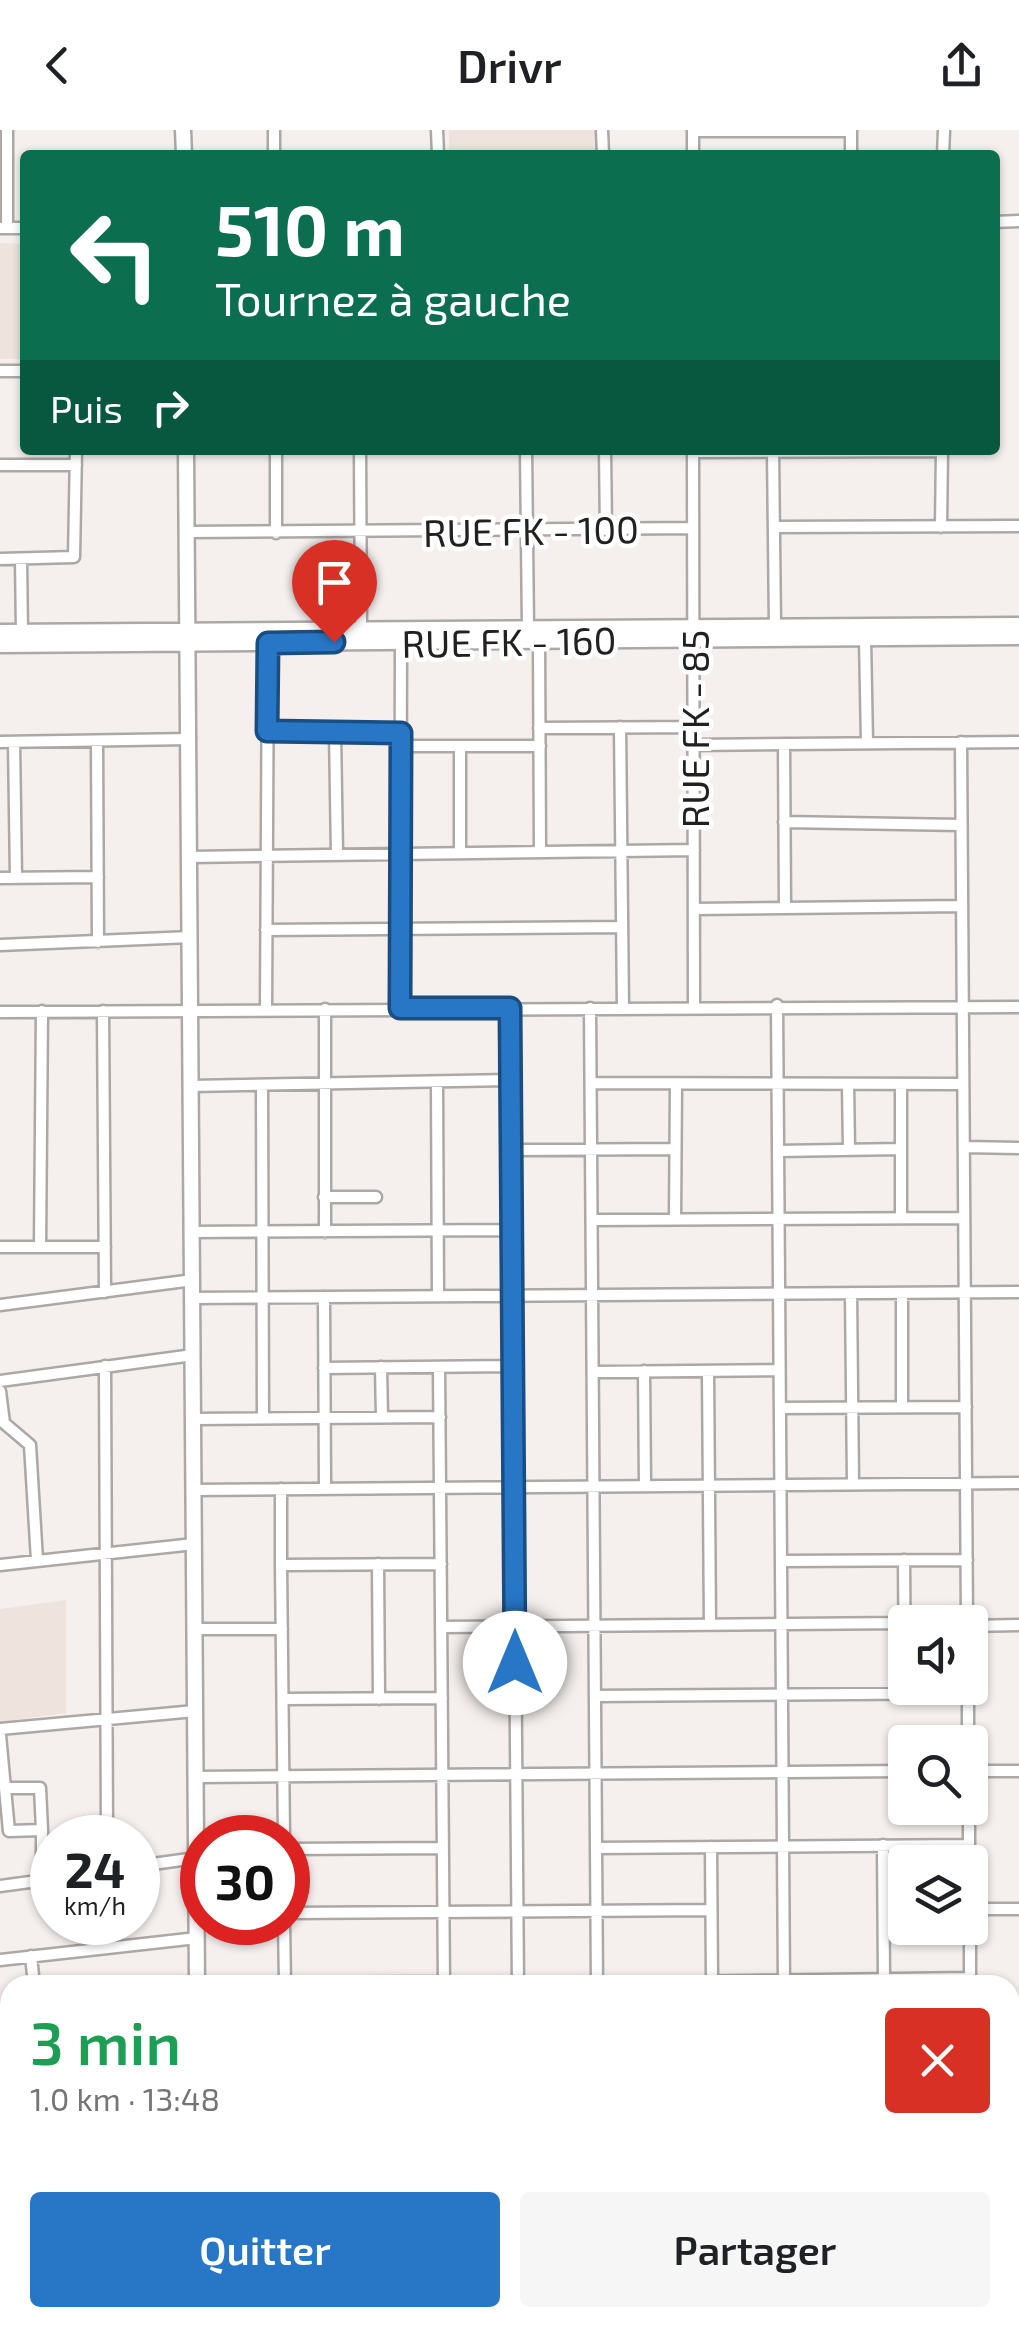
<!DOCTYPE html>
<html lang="fr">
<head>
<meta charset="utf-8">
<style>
	body { margin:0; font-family:"Exo 2",sans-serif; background:#f6f6f6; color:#202124; height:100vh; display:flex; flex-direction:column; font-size:38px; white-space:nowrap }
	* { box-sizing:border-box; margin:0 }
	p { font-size:32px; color:#757577 }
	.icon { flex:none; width:55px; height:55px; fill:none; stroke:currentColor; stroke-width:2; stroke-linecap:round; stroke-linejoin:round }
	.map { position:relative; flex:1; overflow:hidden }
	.drawer { position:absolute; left:0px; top:1845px; width:1020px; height:352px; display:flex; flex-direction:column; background:#fff; border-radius:30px 30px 0 0; box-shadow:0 2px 8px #0004 }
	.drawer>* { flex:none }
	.guide { position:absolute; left:20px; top:20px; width:980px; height:305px; border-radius:10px; box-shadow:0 2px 8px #0004; background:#0b6e4f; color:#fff; overflow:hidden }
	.buttons { position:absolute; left:888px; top:1475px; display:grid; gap:20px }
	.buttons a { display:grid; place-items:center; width:100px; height:100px; border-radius:10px; background:#fff; box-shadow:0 2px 8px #0004; font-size:50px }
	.speed { position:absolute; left:30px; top:1685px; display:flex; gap:20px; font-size:50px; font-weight:700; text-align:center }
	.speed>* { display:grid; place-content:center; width:130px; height:130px; border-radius:50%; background:#fff; box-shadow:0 2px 8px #0004; line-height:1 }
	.speed small { font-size:25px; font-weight:400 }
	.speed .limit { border:15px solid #d22; background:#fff; color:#111 }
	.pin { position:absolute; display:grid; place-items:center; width:85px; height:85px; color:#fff; margin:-102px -42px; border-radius:50% 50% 50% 0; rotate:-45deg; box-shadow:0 0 10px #0007 }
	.pin .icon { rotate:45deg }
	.me { position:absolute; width:110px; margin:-55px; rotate:0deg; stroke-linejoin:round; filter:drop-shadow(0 0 8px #0008) }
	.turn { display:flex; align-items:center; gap:35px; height:210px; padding:0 30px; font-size:45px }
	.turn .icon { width:130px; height:130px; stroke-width:2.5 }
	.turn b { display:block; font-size:70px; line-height:85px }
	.then { display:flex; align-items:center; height:95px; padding:0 30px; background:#0003; gap:20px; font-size:38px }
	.round { display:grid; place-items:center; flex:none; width:105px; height:105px; border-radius:10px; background:#f6f6f6 }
	.head { display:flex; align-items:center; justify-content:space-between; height:170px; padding:0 30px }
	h1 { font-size:60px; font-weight:600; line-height:75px; color:#1e9e55 }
	.cta { display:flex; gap:20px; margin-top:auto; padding:20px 30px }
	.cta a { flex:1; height:115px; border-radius:10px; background:#2877c6; color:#fff; font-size:40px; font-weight:600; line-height:115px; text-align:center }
	.cta a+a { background:#f6f6f6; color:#202124 }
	header { display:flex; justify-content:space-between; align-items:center; height:130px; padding:0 30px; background:#fff; font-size:45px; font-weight:600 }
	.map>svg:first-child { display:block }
	.built { fill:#efe3dd }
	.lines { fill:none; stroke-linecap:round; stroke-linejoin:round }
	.street-casing { stroke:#aca8a6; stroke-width:15 }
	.secondary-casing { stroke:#aca8a6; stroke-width:19 }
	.street { stroke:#fff; stroke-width:10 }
	.secondary { stroke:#fff; stroke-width:14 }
	.route-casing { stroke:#1a4d81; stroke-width:25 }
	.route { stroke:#2877c6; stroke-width:18 }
	.labels { text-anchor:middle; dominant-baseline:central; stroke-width:9; stroke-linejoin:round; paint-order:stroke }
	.street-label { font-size:38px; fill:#232120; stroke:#fff }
</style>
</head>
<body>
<header><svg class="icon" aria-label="back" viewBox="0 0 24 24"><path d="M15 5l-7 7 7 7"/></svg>Drivr<svg class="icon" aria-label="share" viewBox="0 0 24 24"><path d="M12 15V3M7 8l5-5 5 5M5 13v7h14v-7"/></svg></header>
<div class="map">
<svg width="1019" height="2197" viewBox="0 0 1019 2197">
	<rect width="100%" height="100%" fill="#f5f0ee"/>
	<!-- built -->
	<path class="built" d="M449,0H596V25H449Z
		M0,113L25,114V229H0Z
		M66,1470V1583L0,1592V1479Z"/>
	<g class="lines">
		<defs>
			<path id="street" d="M274,0V25
				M437,0L438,25
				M602,0L603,25
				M693,0V25
				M693,1H851
				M851,25V0
				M943,25L944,0
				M995,92L1019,91
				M0,98H25
				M7,98V0
				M0,241H25
				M276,320V403
				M360,320L361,499
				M526,320L528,498
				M605,320L606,400
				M693,320L694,877
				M773,320L775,497
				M693,322L942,321
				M0,335H76
				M774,397L1019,396
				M941,397L942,320
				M188,402L693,398
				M0,429L74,427L76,320
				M21,429L22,502
				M539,508L540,722
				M865,508L867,613
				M620,597L623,878
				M539,598L694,597
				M267,601L401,603
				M335,602L337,725
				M97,611L98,812
				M0,612L190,609
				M14,612L16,748
				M961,612L967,1492
				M784,614L785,778
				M694,615L1019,612
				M401,616H540
				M460,616V723
				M784,692L961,695
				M190,727L694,720
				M0,748L98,747
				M694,779L962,776
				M266,800L622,797
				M0,815L191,807
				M777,875L784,1855
				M510,878L518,1855
				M590,878L597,1855
				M266,879L268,513
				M400,879L401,512
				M103,881L105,1162
				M0,882L1019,877
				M437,952L438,1166
				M591,953L963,954
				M848,954L849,1020
				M901,954V1088
				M262,955L263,1288
				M192,956L511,950
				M964,1017L1019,1018
				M511,1020L675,1019
				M778,1021L901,1019
				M324,1067H376
				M675,1089L676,954
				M592,1090L964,1088
				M192,1102L512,1100
				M325,1102V879
				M40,1116L42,881
				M0,1117H105
				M851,1163L853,1354
				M902,1163V1277
				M324,1167L325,1358
				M193,1168L1019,1162
				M0,1175L193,1150
				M105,1236L107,1708
				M381,1237L382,1287
				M439,1237L444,1855
				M324,1238L513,1236
				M644,1241L645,1356
				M708,1241L710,1495
				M593,1242L779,1240
				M0,1251L193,1225
				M0,1261L4,1293L30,1315L37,1430
				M780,1278L966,1277
				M194,1289L440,1287
				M194,1360L1019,1353
				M904,1430L905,1564
				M781,1431L967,1430
				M378,1434L379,1569
				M0,1435L194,1414
				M281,1435V1359
				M970,1496L1019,1495
				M441,1497L904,1493
				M195,1499H282
				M968,1558V1612
				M595,1566L968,1563
				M283,1569L442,1568
				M0,1599L195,1581
				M0,1605L9,1701L42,1700V1750
				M970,1641H1019
				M196,1647L905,1641
				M5,1658H40L42,1700
				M969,1678V1732
				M284,1708L281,1435L441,1434
				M883,1715L884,1849
				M711,1717L712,1851
				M596,1718L969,1715
				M288,1719L443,1718
				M138,1736L196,1728
				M0,1756L52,1749
				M970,1779H1019
				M884,1780H905
				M288,1783L711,1780
				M284,1792L285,1855
				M970,1798V1855
				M31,1826L34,1855
				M0,1830L197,1808
				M285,1853L444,1852
				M597,1853L970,1848
				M0,1899L10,1898
				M1010,1919H1019
				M1010,1979L1019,1978
				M1010,2055L1019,2054
				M0,2109L10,2108
				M1010,2126L1019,2125
				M1010,2185L1019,2189
				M0,2187L10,2186
				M352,2188L354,2197
				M781,2188L792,2197
				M979,2188V2197
				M481,2197L553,2188
				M912,2197L920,2188"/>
			<path id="secondary" d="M183,0L184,25
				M186,320L197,1855
				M0,502L1019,495
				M0,515L1019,507
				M199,2188V2197"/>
		</defs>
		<!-- street casing -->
		<use href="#street" class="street-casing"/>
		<!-- secondary casing -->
		<use href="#secondary" class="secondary-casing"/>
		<!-- street -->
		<use href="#street" class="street"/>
		<!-- secondary -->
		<use href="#secondary" class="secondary"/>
	</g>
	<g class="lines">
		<defs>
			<path id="route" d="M334,512L268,513L267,601L401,603L400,878H510L515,1533"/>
		</defs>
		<!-- route casing -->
		<use href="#route" class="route-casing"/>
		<!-- route -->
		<use href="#route" class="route"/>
	</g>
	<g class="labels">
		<!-- street labels -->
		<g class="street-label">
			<text transform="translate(531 400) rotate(-1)">RUE FK - 100</text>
			<text transform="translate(509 511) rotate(-1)">RUE FK - 160</text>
			<text transform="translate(694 599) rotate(-90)">RUE FK - 85</text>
		</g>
	</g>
</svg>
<div class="buttons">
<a><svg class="icon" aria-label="sound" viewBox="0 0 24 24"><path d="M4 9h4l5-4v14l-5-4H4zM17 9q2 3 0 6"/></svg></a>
<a><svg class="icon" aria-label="search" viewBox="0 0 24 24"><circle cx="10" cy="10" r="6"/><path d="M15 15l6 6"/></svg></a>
<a><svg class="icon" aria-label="layers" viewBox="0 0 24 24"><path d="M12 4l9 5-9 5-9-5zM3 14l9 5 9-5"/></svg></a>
</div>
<div class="speed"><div>24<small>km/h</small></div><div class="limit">30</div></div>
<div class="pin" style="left:334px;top:512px;background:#d93025"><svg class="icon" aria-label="arrive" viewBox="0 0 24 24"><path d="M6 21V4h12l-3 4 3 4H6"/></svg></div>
<svg class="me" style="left:515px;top:1533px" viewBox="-20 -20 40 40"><circle r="19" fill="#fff"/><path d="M0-13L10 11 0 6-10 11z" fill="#2877c6"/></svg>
<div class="guide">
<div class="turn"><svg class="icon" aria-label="left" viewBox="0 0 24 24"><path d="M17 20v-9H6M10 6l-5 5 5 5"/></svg><div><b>510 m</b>Tournez à gauche</div></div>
<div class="then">Puis<svg class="icon" aria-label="right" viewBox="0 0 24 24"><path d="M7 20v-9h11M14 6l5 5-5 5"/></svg></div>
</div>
<section class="drawer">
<div class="head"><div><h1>3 min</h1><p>1.0 km · 13:48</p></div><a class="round" style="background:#d93025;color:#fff"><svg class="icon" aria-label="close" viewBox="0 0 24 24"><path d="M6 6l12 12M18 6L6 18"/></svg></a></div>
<div class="cta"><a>Quitter</a><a>Partager</a></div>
</section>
</div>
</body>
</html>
